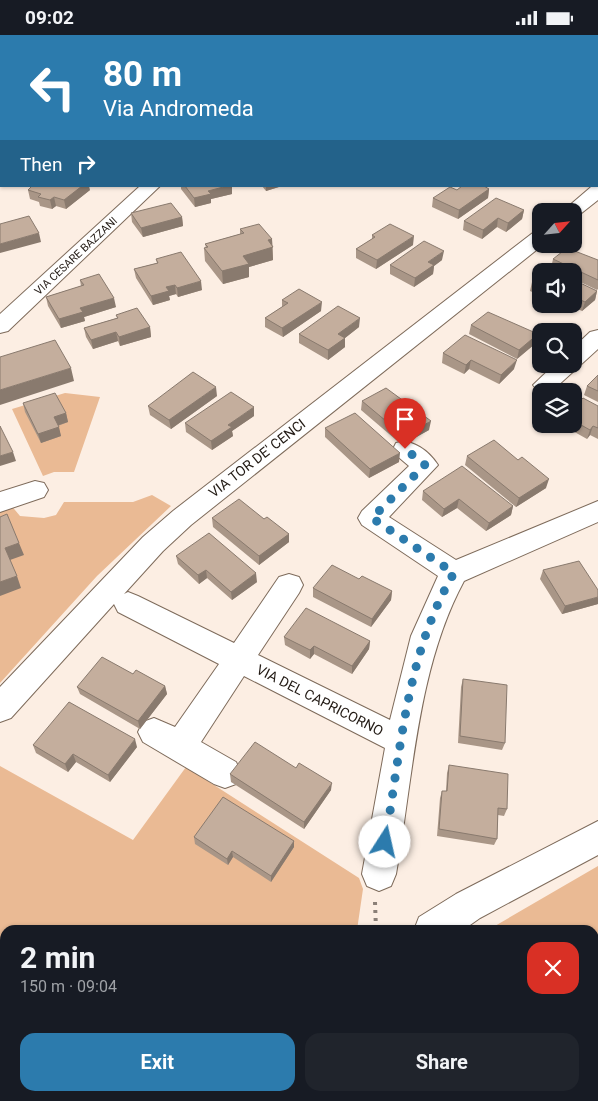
<!DOCTYPE html>
<html lang="en">
<head>
<meta charset="utf-8">
<style>
	body { margin:0; font-family:Roboto,sans-serif; background:#20242c; color:#f1f3f6; height:100vh; display:flex; flex-direction:column; font-size:19px; white-space:nowrap }
	* { box-sizing:border-box; margin:0 }
	p { font-size:16px; color:#9ea1a6 }
	.icon { flex:none; width:28px; height:28px; fill:none; stroke:currentColor; stroke-width:2; stroke-linecap:round; stroke-linejoin:round }
	.map { position:relative; flex:1; overflow:hidden }
	.sheet { position:absolute; left:0px; top:890px; width:599px; height:176px; display:flex; flex-direction:column; background:#171b24; border-radius:15px 15px 0 0; box-shadow:0 1px 4px #0004 }
	.sheet>* { flex:none }
	.hud { position:absolute; left:0px; top:0px; width:599px; height:152px; box-shadow:0 1px 4px #0004; background:#2c7bad; color:#fff; overflow:hidden }
	.needle { width:32px; rotate:63deg }
	.buttons { position:absolute; left:532px; top:168px; display:grid; gap:10px }
	.buttons a { display:grid; place-items:center; width:50px; height:50px; border-radius:10px; background:#171b24; box-shadow:0 1px 4px #0004; font-size:25px }
	.pin { position:absolute; display:grid; place-items:center; width:42px; height:42px; color:#fff; margin:-51px -21px; border-radius:50% 50% 50% 0; rotate:-45deg; box-shadow:0 0 5px #0007 }
	.pin .icon { rotate:45deg }
	.me { position:absolute; width:55px; margin:-28px; rotate:10deg; stroke-linejoin:round; filter:drop-shadow(0 0 4px #0008) }
	.turn { display:flex; align-items:center; gap:18px; height:105px; padding:0 20px; font-size:22px }
	.turn .icon { width:65px; height:65px; stroke-width:2.5 }
	.turn b { display:block; font-size:35px; line-height:42px }
	.then { display:flex; align-items:center; height:48px; padding:0 20px; background:#0003; gap:10px; font-size:19px }
	.round { display:grid; place-items:center; flex:none; width:52px; height:52px; border-radius:15px; background:#20242c }
	.head { display:flex; align-items:center; justify-content:space-between; height:85px; padding:0 20px }
	h1 { font-size:30px; font-weight:700; line-height:38px }
	.button { display:flex; gap:10px; margin-top:auto; padding:10px 20px }
	.button a { flex:1; height:58px; border-radius:15px; background:#2c7bad; color:#fff; font-size:20px; font-weight:700; line-height:58px; text-align:center }
	.button a+a { background:#20242c; color:#f1f3f6 }
	.status { display:flex; justify-content:space-between; align-items:center; height:35px; padding:0 25px; background:#171b24; direction:ltr }
	.status svg { height:14px; fill:currentColor }
	.map>svg:first-child { display:block }
	.green { fill:#eaba94 }
	.lines { fill:none; stroke-linecap:round; stroke-linejoin:round }
	.minor-casing { stroke:#7e6b5b; stroke-width:2 }
	.path { stroke:#8a7f77; stroke-width:4; stroke-dasharray:3 5; stroke-linecap:butt }
	.minor { fill:#fff; fill-rule:evenodd }
	.wall { fill:#a99687 }
	.shaded-wall { fill:#897a6e }
	.building { fill:#c4ae9d; stroke:#897a6e }
	.route { stroke:#2c7bad; stroke-width:9; stroke-dasharray:0 16.2 }
	.labels { text-anchor:middle; dominant-baseline:central; stroke-width:4.5; stroke-linejoin:round; paint-order:stroke }
	.far-street-label { font-size:11px; fill:#211913; stroke:#fff }
	.street-label { font-size:14px; fill:#211913; stroke:#fff }
</style>
</head>
<body>
<div class="status"><b>09:02</b><svg viewBox="0 0 49 12"><path d="M0 12V9h3v3zM5 12V6h3v6zM10 12V3h3v9zM15 12V0h3v12zM26 1h20v11H26zM47 4h2v5h-2z"/></svg></div>
<div class="map">
<svg width="598" height="1066" viewBox="0 0 598 1066">
	<rect width="100%" height="100%" fill="#fceee3"/>
	<!-- green -->
	<path class="green" d="M65,358L100,362L74,437H54L43,441L12,374Z
		M152,460L171,471L97,541L0,648V473L10,469L20,481L44,483L56,480L64,467H133Z
		M0,731L133,805L186,732L359,843L363,854L357,895H5V1061H106L97,1066H0Z
		M598,831V1066H451L449,1061H594V895H488Z"/>
	<g class="lines">
		<defs>
			<path id="minor" d="M390,0H406V1H391Z
				M582,0H598V1H583Z
				M598,150V165L579,180L574,181V176H563L591,152Z
				M140,151H160L8,296L0,298V279Z
				M541,195V209H544L191,490L163,516L124,559L128,557L138,561L234,608L279,542L289,539L299,542L303,550L299,558L258,620L390,685L411,601L438,541L362,490L358,483L362,476L409,431L396,420L393,414L396,408C412,403 429,416 438,430L389,482L456,525L598,466V487L464,546C417,633 413,743 396,839L391,851L379,856L367,851L362,839L385,713L244,641L201,707L236,727L241,738L236,749L225,753L214,749L143,707L138,697L143,687L154,683L175,692L219,629L118,577L114,569L11,683L0,687V652L143,502L173,476L534,197Z
				M598,295V314L553,355H537L533,350L555,329H574V312L590,297Z
				M35,446L44,448L48,455L44,462L0,477V457Z
				M598,786V820L480,883L463,895H414L419,882L456,859Z
				M151,1061H198L196,1066H149Z
				M393,1061H433L435,1066H395Z"/>
		</defs>
		<!-- minor casing -->
		<use href="#minor" class="minor-casing"/>
		<!-- path -->
		<path class="path" d="M375,867L376,895"/>
		<!-- minor -->
		<use href="#minor" class="minor"/>
	</g>
	<!-- wall -->
	<path class="wall" d="M181,151H232V159L211,164V168L195,172L181,154Z
		M262,151H282L266,156Z
		M489,154L488,163L458,184L432,172L433,163L457,155Z
		M28,155H90L66,174L56,171L52,174L40,171L39,167L30,164Z
		M524,175L522,184L506,197L497,192L482,204L463,195L464,186Z
		M131,178L182,182L183,191L143,202L132,187Z
		M240,194L272,204L273,225L249,232V242L223,249L205,226L204,213H206L205,209L240,199Z
		M372,200L413,210L376,234L356,223V214L372,204Z
		M156,224L202,255L178,262L176,259L169,261L170,265L153,270L136,243L134,234L157,228Z
		M553,224L598,225V254L597,255L574,244V236H558L551,233Z
		M442,225L434,231L433,239L414,252L390,239V230Z
		M541,239V261L530,256L532,247Z
		M80,245L116,272L84,282L85,286L61,293L48,271L46,262L81,251Z
		M574,245L597,256L595,265L582,276L567,269H574Z
		M282,265L321,276L283,302L265,292V283L282,272Z
		M116,280L150,292L151,302L120,311L118,306L93,314L86,302L84,293L117,283Z
		M471,290L538,299L536,308L517,324L469,299Z
		M359,292L345,303V312L328,325L299,308V299Z
		M443,318L514,334L499,349L469,334L464,339L442,328Z
		M598,340V367L584,360L587,351Z
		M217,361L171,394L150,380L148,371Z
		M362,366L429,395L402,410L361,375Z
		M23,368L66,378L68,387L58,391L61,401L41,408L25,377Z
		M598,371V404L590,400L587,404L562,390V389H574V372Z
		M254,381L232,396L233,401L212,415L186,397L185,388Z
		M325,393L399,427L369,443L325,402Z
		M467,421L546,453L516,472L465,430Z
		M423,456L513,471L511,480L486,496L457,473L442,482L422,465Z
		M212,483L264,484L289,499V507L259,530L213,492Z
		M176,521L257,547L232,565L207,543L199,549L178,529Z
		M543,535L598,569L562,579L540,544Z
		M359,544L392,556L391,565L371,592L313,562V553Z
		M284,602L370,606L369,614L352,639L314,619L310,624L285,610Z
		M133,639L165,651L167,659L140,694L80,659L77,652Z
		M463,644L505,708L502,715L458,708L461,652Z
		M33,710L137,712L110,747L76,727L68,737L36,718Z
		M449,730L507,774L504,781L498,780L497,804L494,810L437,801L440,763L442,756H446L447,738Z
		M230,739L331,755L304,794L231,747Z
		M194,802L294,812L271,847L233,822L228,830L195,809Z
		M539,1061H594L598,1066H540Z"/>
	<!-- shaded-wall -->
	<path class="shaded-wall" d="M81,151H89L90,155L66,174L64,165Z
		M227,151H232V159L211,164V168L195,172L194,163L208,156Z
		M266,151H282L266,156Z
		M489,154L488,163L458,184L459,175Z
		M54,162L56,171L52,174L50,165Z
		M524,175L522,184L506,197L508,188Z
		M182,182L183,191L143,202L141,193Z
		M498,183L497,192L482,204L483,195Z
		M39,198L41,207L0,218V209Z
		M414,201L413,210L376,234L377,225Z
		M272,204L273,225L249,232V242L223,249L222,236L243,221L268,205Z
		M444,216L442,225L434,231L433,239L414,252L415,243L428,227Z
		M201,246L202,255L178,262L177,253Z
		M175,250L176,259L169,261L170,265L153,270L151,261L166,252Z
		M597,256L595,265L582,276L585,267Z
		M114,263L116,272L84,282L85,286L61,293L59,284L80,273Z
		M322,267L321,276L283,302L282,293Z
		M360,283L359,292L345,303V312L328,325V315L338,299Z
		M150,292L151,302L120,311L119,302Z
		M116,297L118,306L93,314L91,305Z
		M538,299L536,308L517,324L519,315Z
		M471,325L469,334L464,339L466,330Z
		M517,325L514,334L499,349L501,340Z
		M71,333L74,346L0,370V355Z
		M216,352L217,361L171,394L169,385Z
		M254,372V381L232,396L233,401L212,415L211,406L228,390Z
		M66,378L68,387L56,391L54,382Z
		M431,386L429,395L402,410L404,401Z
		M593,391L590,400L587,404L590,395Z
		M59,392L61,401L41,408L38,399Z
		M13,417L16,426L0,431V421Z
		M400,418L399,427L369,443L370,434Z
		M549,444L546,453L516,472L519,463Z
		M459,464L457,473L442,482L444,474Z
		M513,471L511,480L486,496L489,488Z
		M289,499V507L259,530V521Z
		M19,508L24,520L10,525L5,513Z
		M206,535L207,543L199,549L198,540Z
		M256,538L257,547L232,565L231,557Z
		M17,541L21,553L0,561V547Z
		M392,556L391,565L371,592L372,584Z
		M598,562V569L562,579L565,571Z
		M370,606L369,614L352,639V631Z
		M314,611V619L310,624V615Z
		M165,651L167,659L140,694L138,686Z
		M135,704L137,712L110,747L108,740Z
		M73,719L76,727L68,737L65,729Z
		M332,748L331,755L304,794V787Z
		M294,806V812L271,847V841Z
		M232,816L233,822L228,830L227,824Z"/>
	<!-- building -->
	<path class="building" d="M200,0H225L226,1H202Z
		M341,0H344L346,1H336Z
		M32,151H82L64,165L54,162L50,165L38,162L41,159L28,155Z
		M185,151H227L208,156L211,159L194,163Z
		M462,151H484L489,154L459,175L433,163L450,152L457,155Z
		M496,163L524,175L508,188L498,183L483,195L464,186Z
		M171,168L182,182L141,193L131,178Z
		M29,181L39,198L0,209V189Z
		M259,189L272,204L268,205L273,212L243,221L249,229L222,236L204,213L208,212L205,209L244,198L240,194Z
		M390,189L414,201L377,225L356,214L375,202L372,200Z
		M424,206L444,216L428,227L434,230L415,243L390,230Z
		M567,213L598,225V245L553,224Z
		M181,217L201,246L177,253L175,250L166,252L169,256L151,261L134,234L158,228L156,224Z
		M548,233L555,236H545Z
		M99,239L114,263L80,273L83,277L59,284L46,262L84,250L80,245Z
		M541,239V251L532,247Z
		M574,245L597,256L585,267L574,262Z
		M299,254L322,267L282,293L265,283L288,268L282,265Z
		M338,271L360,283L338,299L345,303L328,315L299,299Z
		M137,273L150,292L119,302L116,297L91,305L84,293L118,283L116,280Z
		M488,277L538,299L519,315L471,290Z
		M465,300L517,325L501,340L471,325L466,330L443,318Z
		M55,305L71,333L0,355V322Z
		M193,337L216,352L169,385L148,371Z
		M598,340V356L587,351Z
		M386,353L431,386L404,401L362,366Z
		M231,357L254,372L228,390L232,392L211,406L185,388Z
		M55,358L66,378L54,382L59,392L38,399L23,368Z
		M583,363L598,371V393L593,391L590,395L574,386V372Z
		M355,378L400,418L370,434L325,393Z
		M0,391L13,417L0,421Z
		M494,405L518,425L522,422L549,444L519,463L467,421Z
		M462,431L513,471L489,488L459,464L444,474L423,456Z
		M239,464L264,484L267,482L289,499L259,521L212,483Z
		M7,479L19,508L5,513L17,541L0,547V482Z
		M209,498L256,538L231,557L206,535L198,540L176,521Z
		M579,526L598,555V562L565,571L543,535Z
		M332,530L359,544L362,541L392,556L372,584L313,553Z
		M306,573L370,606L352,631L314,611L310,615L284,602Z
		M102,622L133,639L136,635L165,651L138,686L77,652Z
		M463,644L507,650L505,708L460,701Z
		M69,667L135,704L108,740L73,719L65,729L33,710Z
		M255,707L296,733L299,728L332,748L304,787L230,739Z
		M449,730L508,739L507,774L498,773L497,804L439,794L442,756H447Z
		M223,762L294,806L271,841L232,816L227,824L194,802Z
		M594,1042L598,1056V1066H545L544,1061H594Z
		M357,1061H362L364,1066H348Z"/>
	<g class="lines">
		<!-- route -->
		<path class="route" d="M385,807C401,716 406,619 454,538L372,483L425,430L405,414"/>
	</g>
	<g class="labels">
		<!-- far-street labels -->
		<g class="far-street-label">
			<text transform="translate(76 221) rotate(-43)">VIA CESARE BAZZANI</text>
		</g>
		<!-- street labels -->
		<g class="street-label">
			<text transform="translate(257 423) rotate(-38)">VIA TOR DE' CENCI</text>
			<text transform="translate(320 665) rotate(27)">VIA DEL CAPRICORNO</text>
		</g>
	</g>
</svg>
<div class="buttons">
<a><svg class="needle" viewBox="-14 -14 28 28"><path d="M0-13l5 13h-10z" fill="#e53935"/><path d="M0 13l5-13h-10z" fill="#9ea1a6"/></svg></a>
<a><svg class="icon" aria-label="sound" viewBox="0 0 24 24"><path d="M4 9h4l5-4v14l-5-4H4zM17 9q2 3 0 6"/></svg></a>
<a><svg class="icon" aria-label="search" viewBox="0 0 24 24"><circle cx="10" cy="10" r="6"/><path d="M15 15l6 6"/></svg></a>
<a><svg class="icon" aria-label="layers" viewBox="0 0 24 24"><path d="M12 4l9 5-9 5-9-5zM3 14l9 5 9-5"/></svg></a>
</div>
<div class="pin" style="left:405px;top:414px;background:#d93025"><svg class="icon" aria-label="arrive" viewBox="0 0 24 24"><path d="M6 21V4h12l-3 4 3 4H6"/></svg></div>
<svg class="me" style="left:385px;top:807px" viewBox="-20 -20 40 40"><circle r="19" fill="#fff"/><path d="M0-13L10 11 0 6-10 11z" fill="#2c7bad"/></svg>
<div class="hud">
<div class="turn"><svg class="icon" aria-label="left" viewBox="0 0 24 24"><path d="M17 20v-9H6M10 6l-5 5 5 5"/></svg><div><b>80 m</b>Via Andromeda</div></div>
<div class="then">Then<svg class="icon" aria-label="right" viewBox="0 0 24 24"><path d="M7 20v-9h11M14 6l5 5-5 5"/></svg></div>
</div>
<section class="sheet">
<div class="head"><div><h1>2 min</h1><p>150 m · 09:04</p></div><a class="round" style="background:#d93025;color:#fff"><svg class="icon" aria-label="close" viewBox="0 0 24 24"><path d="M6 6l12 12M18 6L6 18"/></svg></a></div>
<div class="button"><a>Exit</a><a>Share</a></div>
</section>
</div>
</body>
</html>
